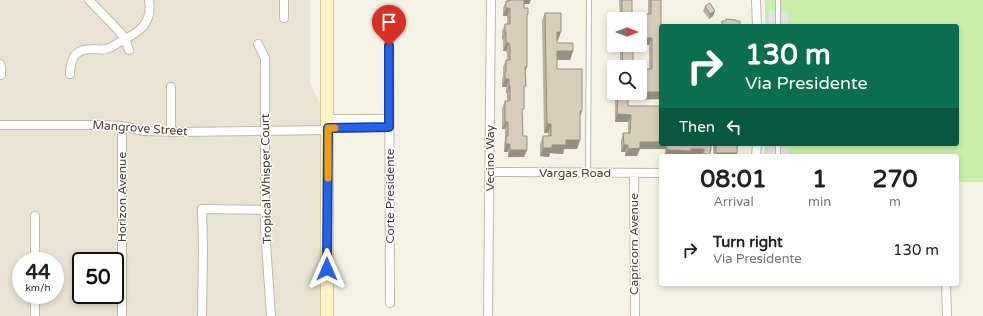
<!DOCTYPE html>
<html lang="en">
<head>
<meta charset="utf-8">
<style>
	body { margin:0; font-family:"Varela Round",sans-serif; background:#f2f2f2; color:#222; height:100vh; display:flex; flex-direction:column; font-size:15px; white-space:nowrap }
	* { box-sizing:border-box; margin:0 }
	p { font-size:13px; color:#767676 }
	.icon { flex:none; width:22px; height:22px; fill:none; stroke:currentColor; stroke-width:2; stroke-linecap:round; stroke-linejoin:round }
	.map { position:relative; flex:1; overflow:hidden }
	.sheet { position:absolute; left:659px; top:154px; width:300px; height:132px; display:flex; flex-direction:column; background:#fff; border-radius:4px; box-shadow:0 2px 6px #0003 }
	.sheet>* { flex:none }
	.guide { position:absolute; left:659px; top:24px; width:300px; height:122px; border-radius:4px; box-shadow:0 2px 6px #0003; background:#0b6e4f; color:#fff; overflow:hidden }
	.needle { width:26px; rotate:90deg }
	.controls { position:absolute; left:607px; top:12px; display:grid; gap:8px }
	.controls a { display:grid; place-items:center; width:40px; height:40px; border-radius:4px; background:#fff; box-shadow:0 2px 6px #0003; font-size:20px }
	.speed { position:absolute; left:12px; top:252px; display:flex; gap:8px; font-size:20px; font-weight:700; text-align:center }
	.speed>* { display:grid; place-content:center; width:52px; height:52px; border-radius:50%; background:#fff; box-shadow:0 2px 6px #0003; line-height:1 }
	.speed small { font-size:10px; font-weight:400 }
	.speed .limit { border:2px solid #111; border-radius:6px; background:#fff; color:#111 }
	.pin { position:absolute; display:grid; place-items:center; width:34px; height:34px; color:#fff; margin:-41px -17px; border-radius:50% 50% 50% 0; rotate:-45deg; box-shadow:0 0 4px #0007 }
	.pin .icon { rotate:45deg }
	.me { position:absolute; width:44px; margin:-22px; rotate:0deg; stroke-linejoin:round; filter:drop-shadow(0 0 3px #0008) }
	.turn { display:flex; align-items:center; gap:14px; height:84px; padding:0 20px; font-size:18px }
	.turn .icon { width:52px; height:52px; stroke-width:2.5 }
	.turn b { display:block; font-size:28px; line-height:34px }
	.then { display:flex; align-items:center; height:38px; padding:0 20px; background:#0003; gap:8px; font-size:15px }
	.eta { display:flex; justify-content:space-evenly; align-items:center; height:68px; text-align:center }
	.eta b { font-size:24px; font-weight:800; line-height:28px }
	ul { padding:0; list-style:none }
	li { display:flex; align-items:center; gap:12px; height:56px; padding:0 20px }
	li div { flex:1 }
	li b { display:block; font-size:15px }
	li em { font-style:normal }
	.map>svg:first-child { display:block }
	.residential { fill:#e9e3d3; fill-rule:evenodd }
	.green { fill:#cbedaa }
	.parking { fill:#e5e2de }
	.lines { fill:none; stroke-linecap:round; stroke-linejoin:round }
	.lane-casing { stroke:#c1b9a7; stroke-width:6 }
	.street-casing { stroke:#c1b9a7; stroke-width:10 }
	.secondary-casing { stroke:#d8ca90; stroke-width:14 }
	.lane { stroke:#fff; stroke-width:4 }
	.street { stroke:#fff; stroke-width:8 }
	.secondary { stroke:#fff4c5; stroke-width:12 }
	.wall { fill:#b9b0a0 }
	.shaded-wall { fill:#969082 }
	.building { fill:#d7cdba; stroke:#969082 }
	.route-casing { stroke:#184099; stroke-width:10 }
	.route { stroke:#2563eb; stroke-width:7 }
	.slow { stroke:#f59e0b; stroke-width:7 }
	.labels { text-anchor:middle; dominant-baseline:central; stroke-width:3; stroke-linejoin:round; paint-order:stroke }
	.street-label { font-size:12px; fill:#484134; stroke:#fff }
</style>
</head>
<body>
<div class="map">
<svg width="983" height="316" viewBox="0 0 983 316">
	<rect width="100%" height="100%" fill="#f4f1e5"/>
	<!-- residential -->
	<path class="residential" d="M0,0H310V84L328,119L327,316H0ZM21,261H55V295H21ZM81,261H115V295H81Z"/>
	<!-- green -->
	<path class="green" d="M765,0H983V182H957V156H765V144H957V26H765Z"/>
	<!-- parking -->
	<path class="parking" d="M768,11H788V26H768Z
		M768,144H788V156H768Z"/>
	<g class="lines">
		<defs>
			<path id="lane" d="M778,0V26
				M711,144V156
				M778,144V156
				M588,173L589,0"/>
			<path id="street" d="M89,0L119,31L125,39L129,50
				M284,0V18
				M756,0L757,26
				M389,16L390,303
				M258,44L265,58V229L271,316
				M0,64L1,67V75
				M70,74C71,56 75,49 94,49C97,49 102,50 106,49C111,48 116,44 120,42C139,32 153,24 149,0
				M171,87V131
				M328,119H389
				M0,125H100L122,126L144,131L179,132L328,130
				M122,126V316
				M328,128L389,127
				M756,156L757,144
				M490,172L661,173
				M634,173L635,316
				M35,216V261
				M946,284L947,316
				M35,295V316
				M202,316L203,249L202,209L265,210
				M488,316L491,0"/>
			<path id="secondary" d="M327,0V316"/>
		</defs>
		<!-- lane casing -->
		<use href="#lane" class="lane-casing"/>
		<!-- street casing -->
		<use href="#street" class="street-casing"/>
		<!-- secondary casing -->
		<use href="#secondary" class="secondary-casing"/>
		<!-- lane -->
		<use href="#lane" class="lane"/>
		<!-- street -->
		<use href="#street" class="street"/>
		<!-- secondary -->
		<use href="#secondary" class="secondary"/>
	</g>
	<!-- wall -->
	<path class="wall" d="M507,0H531L529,4H524V8L528,14L527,16V67L525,72L522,113L523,136L527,150L524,157H508V152H504V144L505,140V129H502V109L505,101H507V93H506V87H502V79L503,76V67L506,60H507V54L506,51H503V39L502,40V31L505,24H507V16H503V8L506,1H507Z
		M619,0H632V14H648V0H661V99L628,100V106L661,144H711V150L709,156H665V149H640L637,156H625V152H621V140L623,133H628V122H615V93H640L649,69V45L640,19H620Z
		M705,6L713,16L709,19L703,11Z
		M545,13L558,40H557V43L573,51L570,60H557V69L582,111L580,117V140L577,149H564L563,154L550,153L549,157L540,156V144L543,136H548V133H544L542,21Z
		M620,45H633V67H620Z
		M714,144H738L736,156H714Z"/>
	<!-- shaded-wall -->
	<path class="shaded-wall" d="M523,0H531L529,4H521Z
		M506,8H510L507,16H503Z
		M715,11L713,16L709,19L710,14Z
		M505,32H506L503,39L502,40Z
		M557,32H561L558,40H554Z
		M640,38H652L649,45H640Z
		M506,43H509L506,51H503Z
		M557,51H573L570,60H554Z
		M505,79H509L506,87H502Z
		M509,86H510L507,93H506Z
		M640,92H661V99L625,100L627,93H640Z
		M580,111H582L579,119Z
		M617,114L631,115L628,122H615Z
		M505,122H508L505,129H502Z
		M547,124H551L548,133H544Z
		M566,140H580L577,149H564L563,154L550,153L549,157L540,156L543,148Z
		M640,142H661V144H666L665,149H640L637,156H625L628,149Z
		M506,144H510L508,152H504Z
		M624,145H628L625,152H621Z
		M691,149H704L701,156H665L667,150Z
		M510,150H527L524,157H508Z
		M710,150H711L709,156H703L704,154Z
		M716,153H737L736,156H715Z"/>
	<!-- building -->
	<path class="building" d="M510,0H524V8H528V14H527V67H525L526,86H524V109H522L523,136H527V150H510V144H506V136H508V122H505V101H510V86H509V79H505V72H506V60H510V47L509,43H506V32H505V24H510V8H506V1H510Z
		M622,0H632V14H651V0H661V92H640V69H652V38H640V19H622Z
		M710,3L715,11L710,14L705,6Z
		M545,13H561V32H557V43H573V51H557V69H582V111H580V140H566V145H552V148H543V136H551V124H547Z
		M726,19L736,20V21H740V26H722V21H726Z
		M622,45H633V67H623Z
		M618,93H628V106H661V142H640V148L628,149V145H624L623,133H630L631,115L617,114Z
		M667,144H711V150H710V154H704V149H691V151L667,150Z
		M716,144H738V145H737V153H716Z"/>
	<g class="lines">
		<defs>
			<path id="route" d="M327,269L328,128L389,127V46"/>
		</defs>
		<!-- route casing -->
		<use href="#route" class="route-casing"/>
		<!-- route -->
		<use href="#route" class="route"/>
		<!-- slow -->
		<path class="slow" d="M328,178V128H335"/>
	</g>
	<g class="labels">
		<!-- street labels -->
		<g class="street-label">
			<text transform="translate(140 128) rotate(4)">Mangrove Street</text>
			<text transform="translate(490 158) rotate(-90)">Vecino Way</text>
			<text x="575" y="173">Vargas Road</text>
			<text transform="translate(266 179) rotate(-91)">Tropical Whisper Court</text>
			<text transform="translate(390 196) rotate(-90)">Corte Presidente</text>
			<text transform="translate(122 197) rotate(-90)">Horizon Avenue</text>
			<text transform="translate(634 244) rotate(-90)">Capricorn Avenue</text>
		</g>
	</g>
</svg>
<div class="controls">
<a><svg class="needle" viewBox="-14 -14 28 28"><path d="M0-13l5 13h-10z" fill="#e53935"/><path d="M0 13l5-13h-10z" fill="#767676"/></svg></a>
<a><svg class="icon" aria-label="search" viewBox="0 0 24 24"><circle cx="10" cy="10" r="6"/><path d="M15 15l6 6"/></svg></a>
</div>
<div class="speed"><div>44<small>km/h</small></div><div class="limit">50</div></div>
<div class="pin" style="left:389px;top:46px;background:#d93025"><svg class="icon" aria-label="arrive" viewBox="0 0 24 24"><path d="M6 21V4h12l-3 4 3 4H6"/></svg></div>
<svg class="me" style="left:327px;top:269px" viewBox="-20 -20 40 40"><path d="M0-17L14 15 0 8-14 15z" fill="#2563eb" stroke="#fff" stroke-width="4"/></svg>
<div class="guide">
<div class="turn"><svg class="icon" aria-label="right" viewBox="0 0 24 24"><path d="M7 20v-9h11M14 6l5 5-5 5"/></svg><div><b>130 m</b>Via Presidente</div></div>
<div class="then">Then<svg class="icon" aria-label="left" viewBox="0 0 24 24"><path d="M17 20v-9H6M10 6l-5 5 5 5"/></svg></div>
</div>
<section class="sheet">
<div class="eta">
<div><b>08:01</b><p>Arrival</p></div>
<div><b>1</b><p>min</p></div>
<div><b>270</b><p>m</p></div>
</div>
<ul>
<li><svg class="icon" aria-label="right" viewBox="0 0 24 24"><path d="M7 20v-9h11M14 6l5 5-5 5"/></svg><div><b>Turn right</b><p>Via Presidente</p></div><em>130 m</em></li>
</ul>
</section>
</div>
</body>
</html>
